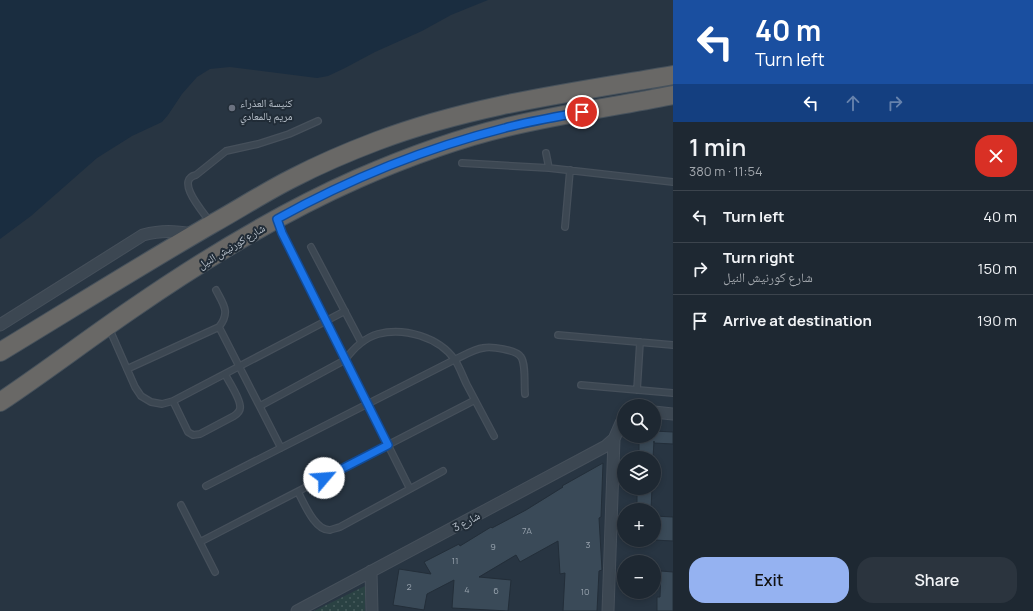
<!DOCTYPE html>
<html lang="en">
<head>
<meta charset="utf-8">
<style>
	body { margin:0; font-family:Manrope,"Noto Naskh Arabic",sans-serif; background:#2b343e; color:#f1f3f6; height:100vh; display:flex; flex-direction:column; font-size:15px; white-space:nowrap }
	* { box-sizing:border-box; margin:0 }
	p { font-size:13px; color:#a1a6ac }
	.icon { flex:none; width:22px; height:22px; fill:none; stroke:currentColor; stroke-width:2; stroke-linecap:round; stroke-linejoin:round }
	.map { position:relative; flex:1; overflow:hidden }
	.drawer { display:flex; flex-direction:column; background:#1e2832; width:360px }
	.drawer>* { flex:none }
	.top-card { background:#1a4fa0; color:#fff; overflow:hidden }
	.fabs { position:absolute; left:617px; top:399px; display:grid; gap:8px }
	.fabs a { display:grid; place-items:center; width:44px; height:44px; border-radius:50%; background:#1e2832; box-shadow:0 2px 6px #0003,0 0 0 1px #3c444d; font-size:20px }
	.pin { position:absolute; display:grid; place-items:center; width:34px; height:34px; color:#fff; margin:-17px; border:2px solid #fff; border-radius:50%; box-shadow:0 1px 4px #0007 }
	.me { position:absolute; width:44px; margin:-22px; rotate:63deg; stroke-linejoin:round; filter:drop-shadow(0 0 3px #0008) }
	.turn { display:flex; align-items:center; gap:14px; height:84px; padding:0 16px; font-size:18px }
	.turn .icon { width:52px; height:52px; stroke-width:2.5 }
	.turn b { display:block; font-size:28px; line-height:34px }
	.lanes { display:flex; align-items:center; height:38px; padding:0 16px; background:#0003; justify-content:center; gap:20px; direction:ltr }
	.lanes .off { opacity:.35 }
	.round { display:grid; place-items:center; flex:none; width:42px; height:42px; border-radius:16px; background:#2b343e }
	.headline { display:flex; align-items:center; justify-content:space-between; height:68px; padding:0 16px }
	h1 { font-size:24px; font-weight:600; line-height:30px }
	.action { display:flex; gap:8px; margin-top:auto; padding:8px 16px }
	.action a { flex:1; height:46px; border-radius:16px; background:#95b2f1; color:#111; font-size:16px; font-weight:600; line-height:46px; text-align:center }
	.action a+a { background:#2b343e; color:#f1f3f6 }
	ul { padding:0; list-style:none }
	li { display:flex; align-items:center; gap:12px; height:52px; padding:0 16px; border-top:1px solid #3c444d }
	li div { flex:1 }
	li b { display:block; font-size:15px }
	li em { font-style:normal }
	main { display:flex; flex:1; min-height:0 }
	.map>svg:first-child { display:block }
	.garden { fill:url(#garden-dots) }
	.water { fill:#1a2d40 }
	.building { fill:#3a4a58; stroke:#232e39 }
	.lines { fill:none; stroke-linecap:round; stroke-linejoin:round }
	.service-casing { stroke:#46505b; stroke-width:8 }
	.minor-casing { stroke:#46505b; stroke-width:13 }
	.trunk-casing { stroke:#47525c; stroke-width:20 }
	.service { stroke:#3c4752; stroke-width:5.5 }
	.minor { stroke:#3c4752; stroke-width:11 }
	.trunk { stroke:#696866; stroke-width:18 }
	.route-casing { stroke:#114b97; stroke-width:10 }
	.route { stroke:#1a73e8; stroke-width:7 }
	.worship-dot { fill:#6b7280; stroke:#212c37; stroke-width:1.5 }
	.labels { text-anchor:middle; dominant-baseline:central; stroke-width:4; stroke-linejoin:round; paint-order:stroke }
	.number-label { font-size:9px; fill:#97a2ad }
	.poi-label { font-size:11px; fill:#b9c2cc; stroke:#212c37; text-anchor:start }
	.street-label { font-size:11px; fill:#b9c2cc; stroke:#212c37 }
</style>
</head>
<body>
<main>
<div class="map">
<svg width="673" height="611" viewBox="0 0 673 611">
	<defs>
		<pattern id="garden-dots" width="8" height="8" patternUnits="userSpaceOnUse"><rect width="8" height="8" fill="#2a4243"/><path d="M2 2h.1M6 6h.1" fill="none" stroke="#475c5d" stroke-width="1.8" stroke-linecap="round"/></pattern>
	</defs>
	<rect width="100%" height="100%" fill="#283542"/>
	<!-- garden -->
	<path class="garden" d="M365,586V611H314Z"/>
	<!-- water -->
	<path class="water" d="M0,0H488L451,15L422,31L375,52L345,68L328,76L317,78L230,67L210,69L197,77L182,94L168,115L162,122L132,136L97,158L31,216L0,239Z"/>
	<!-- building -->
	<path class="building" d="M654,431L673,432V444L654,443V441L653,458H639V436H654Z
		M603,463L601,517L599,518L602,570L599,571L597,611H563L565,573L560,574L558,541L520,562L516,555L479,577L511,580L508,611L452,608L454,580L427,594L424,610L393,605L399,569L431,574L424,562L459,544L460,546L491,527L492,528L526,510L563,487L562,486Z
		M637,488H652L651,510H637Z
		M654,516L673,517V541L654,540Z
		M661,571L673,572V611H657V597H660Z"/>
	<g class="lines">
		<defs>
			<path id="service" d="M546,153L549,168
				M462,163L549,168L673,182
				M210,222C204,213 174,180 196,175L226,151L258,144L289,134L318,121
				M278,222L282,233L410,489
				M565,227L570,170
				M311,247L361,342
				M219,327L281,448
				M109,328L135,387L141,396L151,402L162,404L173,401L345,311
				M558,335L673,345
				M127,369L219,327C231,312 223,304 216,290
				M581,385L673,393
				M637,390L640,342
				M173,401L188,432L193,435L200,434L234,416C237,414 241,411 240,406C240,398 229,382 225,374
				M260,406L345,360C353,349 364,338 378,334C404,327 439,337 455,360C460,368 463,377 467,385C476,402 485,419 494,436
				M206,486L454,360C463,356 474,349 483,348C491,346 517,350 521,357C526,364 524,385 525,394
				M298,492C304,503 315,531 330,530C333,529 337,528 340,527L443,471
				M181,505L215,572
				M200,542L475,400"/>
			<path id="minor" d="M0,325L143,235C162,230 175,231 194,234
				M654,412L673,414
				M371,571L372,611
				M297,611L606,446L614,439L621,423L624,419
				M608,611L614,439"/>
			<path id="trunk" d="M0,352C71,309 141,265 212,224C239,209 265,192 293,178C320,164 348,152 377,141C472,105 574,92 673,75
				M0,402C45,372 88,339 132,309C203,260 278,214 357,179C405,158 456,139 507,127C561,114 618,106 673,95"/>
		</defs>
		<!-- service casing -->
		<use href="#service" class="service-casing"/>
		<!-- minor casing -->
		<use href="#minor" class="minor-casing"/>
		<!-- trunk casing -->
		<use href="#trunk" class="trunk-casing"/>
		<!-- service -->
		<use href="#service" class="service"/>
		<!-- minor -->
		<use href="#minor" class="minor"/>
		<!-- trunk -->
		<use href="#trunk" class="trunk"/>
	</g>
	<g class="lines">
		<defs>
			<path id="route" d="M324,478L388,445L282,233L277,219C349,179 426,148 505,128C530,121 556,117 582,112"/>
		</defs>
		<!-- route casing -->
		<use href="#route" class="route-casing"/>
		<!-- route -->
		<use href="#route" class="route"/>
	</g>
	<!-- markers -->
	<circle class="worship-dot" cx="232" cy="108" r="4"/>
	<g class="labels">
		<!-- number labels -->
		<g class="number-label">
			<text x="527" y="530">7A</text>
			<text x="588" y="544">3</text>
			<text x="493" y="546">9</text>
			<text x="455" y="560">11</text>
			<text x="409" y="586">2</text>
			<text x="467" y="589">4</text>
			<text x="496" y="590">6</text>
			<text x="585" y="591">10</text>
		</g>
		<!-- poi labels -->
		<g class="poi-label">
			<text x="240" y="102">كنيسة العذراء<tspan x="240" dy="13">مريم بالمعادي</tspan></text>
		</g>
		<!-- street labels -->
		<g class="street-label">
			<text transform="translate(231 246) rotate(-31)">شارع كورنيش النيل</text>
			<text transform="translate(466 521) rotate(-28)">شارع 3</text>
		</g>
	</g>
</svg>
<div class="fabs">
<a><svg class="icon" aria-label="search" viewBox="0 0 24 24"><circle cx="10" cy="10" r="6"/><path d="M15 15l6 6"/></svg></a>
<a><svg class="icon" aria-label="layers" viewBox="0 0 24 24"><path d="M12 4l9 5-9 5-9-5zM3 14l9 5 9-5"/></svg></a>
<a>+</a>
<a>−</a>
</div>
<div class="pin" style="left:582px;top:112px;background:#d93025"><svg class="icon" aria-label="arrive" viewBox="0 0 24 24"><path d="M6 21V4h12l-3 4 3 4H6"/></svg></div>
<svg class="me" style="left:324px;top:478px" viewBox="-20 -20 40 40"><circle r="19" fill="#fff"/><path d="M0-13L10 11 0 6-10 11z" fill="#1a73e8"/></svg>
</div>
<section class="drawer">
<div class="top-card">
<div class="turn"><svg class="icon" aria-label="left" viewBox="0 0 24 24"><path d="M17 20v-9H6M10 6l-5 5 5 5"/></svg><div><b>40 m</b>Turn left</div></div>
<div class="lanes"><svg class="icon" aria-label="left" viewBox="0 0 24 24"><path d="M17 20v-9H6M10 6l-5 5 5 5"/></svg><svg class="icon off" aria-label="ahead" viewBox="0 0 24 24"><path d="M12 20V5M6 11l6-6 6 6"/></svg><svg class="icon off" aria-label="right" viewBox="0 0 24 24"><path d="M7 20v-9h11M14 6l5 5-5 5"/></svg></div>
</div>
<div class="headline"><div><h1>1 min</h1><p>380 m · 11:54</p></div><a class="round" style="background:#d93025;color:#fff"><svg class="icon" aria-label="close" viewBox="0 0 24 24"><path d="M6 6l12 12M18 6L6 18"/></svg></a></div>
<ul>
<li><svg class="icon" aria-label="left" viewBox="0 0 24 24"><path d="M17 20v-9H6M10 6l-5 5 5 5"/></svg><div><b>Turn left</b></div><em>40 m</em></li>
<li><svg class="icon" aria-label="right" viewBox="0 0 24 24"><path d="M7 20v-9h11M14 6l5 5-5 5"/></svg><div><b>Turn right</b><p>شارع كورنيش النيل</p></div><em>150 m</em></li>
<li><svg class="icon" aria-label="arrive" viewBox="0 0 24 24"><path d="M6 21V4h12l-3 4 3 4H6"/></svg><div><b>Arrive at destination</b></div><em>190 m</em></li>
</ul>
<div class="action"><a>Exit</a><a>Share</a></div>
</section>
</main>
</body>
</html>
